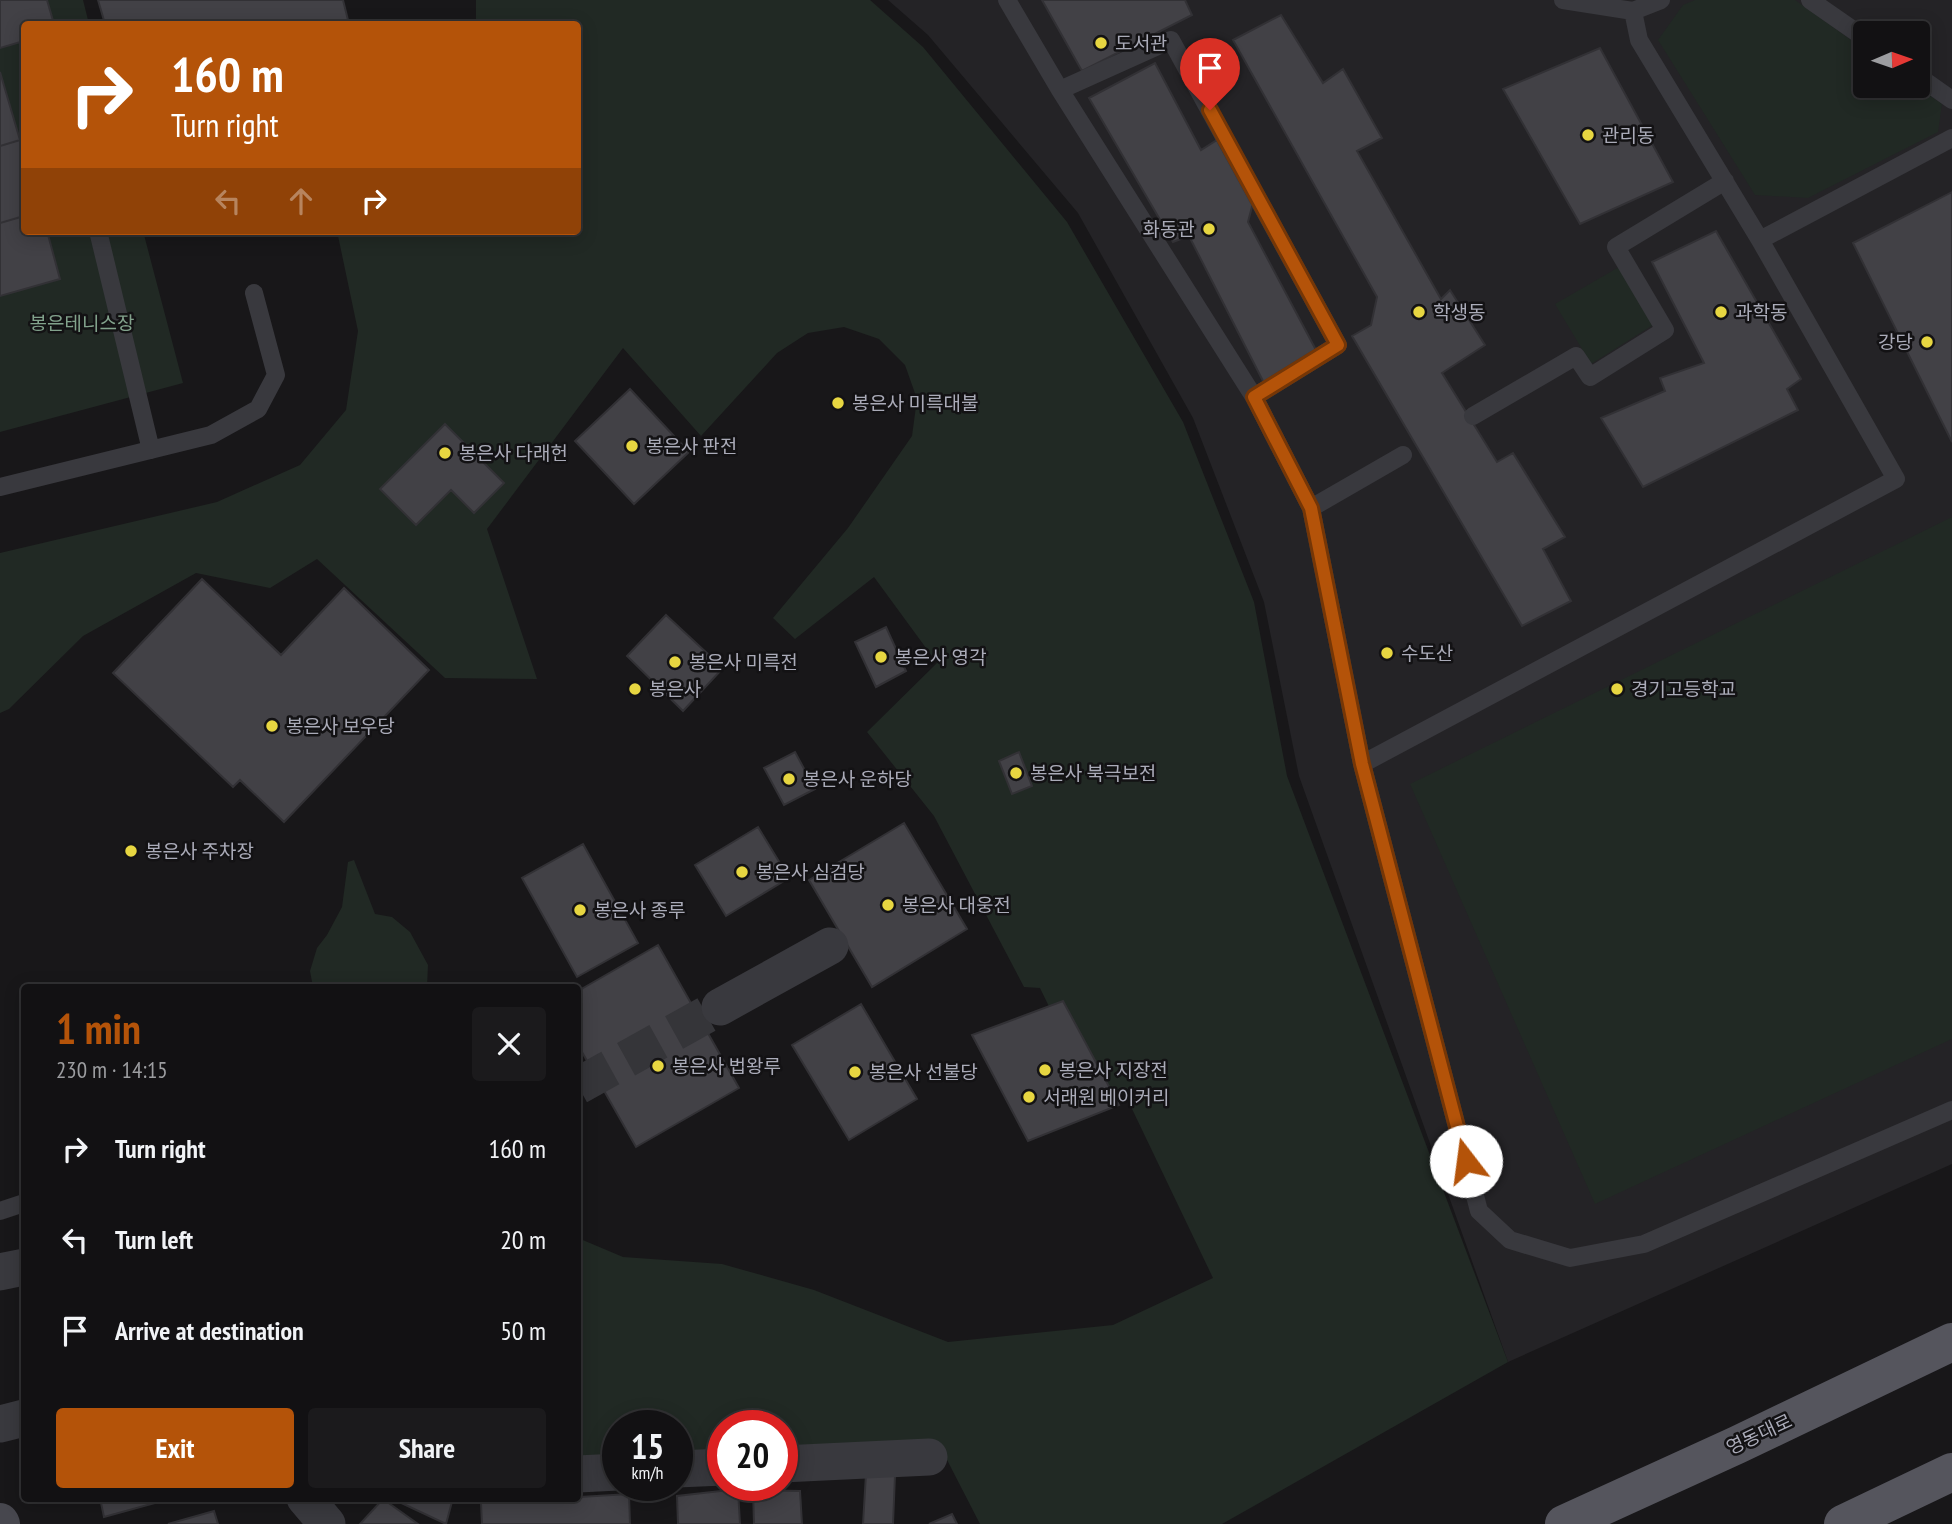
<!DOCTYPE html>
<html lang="en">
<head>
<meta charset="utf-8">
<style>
	body { margin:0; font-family:"PT Sans Narrow","Noto Sans KR",sans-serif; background:#1b1a1c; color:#f1f3f6; height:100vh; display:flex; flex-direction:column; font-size:26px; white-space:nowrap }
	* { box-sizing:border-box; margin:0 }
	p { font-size:23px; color:#9c9da0 }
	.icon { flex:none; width:38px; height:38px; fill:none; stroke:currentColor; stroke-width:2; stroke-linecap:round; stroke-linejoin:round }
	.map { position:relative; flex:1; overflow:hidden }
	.panel { position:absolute; left:21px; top:984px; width:560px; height:518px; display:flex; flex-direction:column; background:#121113; border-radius:7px; box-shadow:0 4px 18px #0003,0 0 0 2px #313133 }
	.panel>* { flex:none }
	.banner { position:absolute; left:21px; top:21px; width:560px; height:214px; border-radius:7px; box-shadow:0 4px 18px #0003,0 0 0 2px #313133; background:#b45309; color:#fff; overflow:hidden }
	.needle { width:46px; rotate:88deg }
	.tools { position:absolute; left:1853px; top:21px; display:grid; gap:14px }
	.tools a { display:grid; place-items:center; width:77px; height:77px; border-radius:7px; background:#121113; box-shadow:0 4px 18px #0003,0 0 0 2px #313133; font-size:35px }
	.speed { position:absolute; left:602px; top:1410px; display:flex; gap:14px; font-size:35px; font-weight:700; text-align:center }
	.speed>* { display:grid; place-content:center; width:91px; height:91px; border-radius:50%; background:#121113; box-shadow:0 4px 18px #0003,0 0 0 2px #313133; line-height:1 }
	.speed small { font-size:18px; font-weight:400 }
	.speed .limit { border:10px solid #d22; background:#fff; color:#111 }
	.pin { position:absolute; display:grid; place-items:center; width:60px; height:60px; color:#fff; margin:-72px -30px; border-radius:50% 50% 50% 0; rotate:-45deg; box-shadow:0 0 7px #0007 }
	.pin .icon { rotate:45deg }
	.me { position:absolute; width:77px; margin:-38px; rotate:345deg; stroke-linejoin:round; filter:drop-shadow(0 0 5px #0008) }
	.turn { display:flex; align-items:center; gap:24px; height:147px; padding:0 35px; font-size:32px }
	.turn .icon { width:91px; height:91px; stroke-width:2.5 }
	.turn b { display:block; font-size:49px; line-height:60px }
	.lanes { display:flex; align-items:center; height:66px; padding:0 35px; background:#0003; justify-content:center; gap:35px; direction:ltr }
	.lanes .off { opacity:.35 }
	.round { display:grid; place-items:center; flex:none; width:74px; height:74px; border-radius:7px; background:#1b1a1c }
	.headline { display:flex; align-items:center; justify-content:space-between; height:119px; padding:0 35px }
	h1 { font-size:42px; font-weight:700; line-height:52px; color:#b45309 }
	.action { display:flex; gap:14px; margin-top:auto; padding:14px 35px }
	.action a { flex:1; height:80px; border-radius:7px; background:#b45309; color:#fff; font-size:28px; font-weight:700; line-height:80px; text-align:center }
	.action a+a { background:#1b1a1c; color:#f1f3f6 }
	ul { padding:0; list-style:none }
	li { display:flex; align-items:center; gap:21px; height:91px; padding:0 35px }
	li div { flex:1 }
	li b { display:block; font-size:26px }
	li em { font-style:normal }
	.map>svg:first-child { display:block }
	.built { fill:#242326; fill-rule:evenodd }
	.green { fill:#212924 }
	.building { fill:#424146; stroke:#323135; stroke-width:2 }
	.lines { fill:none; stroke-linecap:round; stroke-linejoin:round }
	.street-tunnel { stroke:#353539; stroke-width:37; stroke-dasharray:37 18; stroke-linecap:butt }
	.lane { stroke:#39393e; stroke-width:18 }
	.street { stroke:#39393e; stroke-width:37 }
	.secondary { stroke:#47474e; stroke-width:38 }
	.primary { stroke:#55555d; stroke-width:38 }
	.route-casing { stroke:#753606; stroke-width:18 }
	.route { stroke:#b45309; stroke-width:12 }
	.poi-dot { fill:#e7d641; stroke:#131214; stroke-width:2.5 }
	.labels { text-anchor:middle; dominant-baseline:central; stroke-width:5; stroke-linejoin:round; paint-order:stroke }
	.poi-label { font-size:19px; fill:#aaabb8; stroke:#131214; text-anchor:start }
	.park-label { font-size:19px; fill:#82a28c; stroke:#131214 }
	.street-label { font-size:19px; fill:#aaabb8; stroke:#131214 }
</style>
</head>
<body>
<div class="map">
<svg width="1952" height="1524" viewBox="0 0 1952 1524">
	<rect width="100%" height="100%" fill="#181719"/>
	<!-- built -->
	<path class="built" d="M888,0H1952V1164L1508,1362L1299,776L1264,602L1193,418L1078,213L928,35ZM1866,33H1918V86H1866Z"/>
	<!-- green -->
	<path class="green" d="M0,0H83L89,24H24V231H143L183,383L0,432Z
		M476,0H870L923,47L1067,222L1183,422L1254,602L1287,776L1508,1362L1222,1524H980L944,1454L782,1457V1426H723V1457L677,1458V1426H618V1459H578V1238L623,1257L722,1264L814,1290L948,1342L1113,1325L1213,1278L1122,1088L1094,1099L1040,988L1024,987L934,816L867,732L937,663L874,577L795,639L773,618L848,528L912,436L917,399L905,365L879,339L844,327L808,333L777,353L701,436L623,348L487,529L537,679L445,678L317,559L270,588L196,573L83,636L9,709L0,713V553L217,502L300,465L346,410L358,331L337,231H578V24H476Z
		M1695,0H1795L1865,50L1866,86H1916L1942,104L1938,132L1808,198L1755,195L1658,40L1683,5Z
		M1619,267L1653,325L1591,364L1555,304Z
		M1952,517V1039L1595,1204L1410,784Z
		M354,860L375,914L392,917L410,932L428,965L427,987H313L310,971L317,948L327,935L342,907L348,862Z"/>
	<!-- building -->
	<path class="building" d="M0,0H47L54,24H24V41L0,48Z
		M98,0H343L349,24H105Z
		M1042,0H1185L1192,15L1082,71Z
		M1281,15L1323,83L1343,69L1382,138L1357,151L1441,299L1450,290L1485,345L1442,373L1497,462L1513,453L1565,537L1543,549L1571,601L1522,626L1352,336L1371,325L1377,297L1233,40Z
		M1600,48L1673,182L1580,224L1503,89Z
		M1155,63L1201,150L1217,140L1253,203L1248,222L1316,350L1264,383L1189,236L1173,242L1089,98Z
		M0,72L20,140L0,146Z
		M20,140L24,155V216L0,223V146Z
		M1952,192V442L1853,243Z
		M24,216V231H47L60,279L0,296V223Z
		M1716,231L1801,379L1787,389L1798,410L1643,487L1601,418L1665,391L1660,378L1704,363L1652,262Z
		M630,389L689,452L634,504L575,441Z
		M445,424L504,483L474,513L451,490L416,525L380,489Z
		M202,579L281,655L344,588L429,670L284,822L240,780L233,787L113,673Z
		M666,615L723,668L683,711L627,656Z
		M886,627L906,671L876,687L855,642Z
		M795,752L815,789L784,805L764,768Z
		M1019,752L1032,786L1012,794L999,761Z
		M904,823L967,929L872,987L809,880Z
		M758,827L789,878L726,916L695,865Z
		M583,844L638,943L577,977L522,878Z
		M658,945L739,1088L636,1147L578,1045V991Z
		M1063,1001L1119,1105L1028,1141L972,1035Z
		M861,1004L917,1099L849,1140L792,1045Z
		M866,1474L895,1475L893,1524H863Z
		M738,1489L740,1524H678L677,1496Z
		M753,1490L800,1491L802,1524H754Z
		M629,1494L630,1524H482L481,1503Z
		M100,1498H173L104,1517Z
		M395,1498H453L446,1524L395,1500Z
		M383,1499L418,1524H360Z
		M214,1511L218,1524H168Z
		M952,1514L957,1524H929Z"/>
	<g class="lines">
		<!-- street-tunnel -->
		<path class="street-tunnel" d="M578,1086L720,1007"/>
		<!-- lane -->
		<path class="lane" d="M1007,0L1060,90L1254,397L1311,508L1362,764L1479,1211L1510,1240L1570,1258L1644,1244L1952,1110
			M1563,0L1633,11L1661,0
			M1810,0L1866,39
			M1633,11L1639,40L1760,240L1952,138
			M1918,76L1952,100
			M1060,90L1171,40L1338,345L1254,397
			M98,231L151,450
			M1473,416L1576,356L1590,377L1665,330L1616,247L1725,181
			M0,487L211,435L258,409L276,375L254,293
			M1311,508L1403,455
			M1362,764L1896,479L1760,240
			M0,1211L24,1203"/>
		<!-- street -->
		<path class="street" d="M720,1007L830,946
			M0,1272L24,1267
			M0,1424L24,1418
			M782,1464L929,1457
			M677,1469L723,1467
			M578,1474L618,1472
			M305,1498L327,1524"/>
		<!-- secondary -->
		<path class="secondary" d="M0,1522L1,1524"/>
		<!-- primary -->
		<path class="primary" d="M1564,1524L1737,1445L1952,1342
			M1843,1524L1952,1472"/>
	</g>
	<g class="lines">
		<defs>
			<path id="route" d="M1210,110L1338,345L1254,397L1311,508L1362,764L1466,1161"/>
		</defs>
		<!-- route casing -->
		<use href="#route" class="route-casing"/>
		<!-- route -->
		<use href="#route" class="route"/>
	</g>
	<!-- markers -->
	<g class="poi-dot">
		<circle cx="1101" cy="43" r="7"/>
		<circle cx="1588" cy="135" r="7"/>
		<circle cx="1209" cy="229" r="7"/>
		<circle cx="1419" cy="312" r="7"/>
		<circle cx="1721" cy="312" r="7"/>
		<circle cx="1927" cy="342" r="7"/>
		<circle cx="838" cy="403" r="7"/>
		<circle cx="632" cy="446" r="7"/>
		<circle cx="445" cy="453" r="7"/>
		<circle cx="1387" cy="653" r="7"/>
		<circle cx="881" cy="657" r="7"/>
		<circle cx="675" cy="662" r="7"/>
		<circle cx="635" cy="689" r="7"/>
		<circle cx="1617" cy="689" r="7"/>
		<circle cx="272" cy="726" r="7"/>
		<circle cx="1016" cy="773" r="7"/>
		<circle cx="789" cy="779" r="7"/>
		<circle cx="131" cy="851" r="7"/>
		<circle cx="742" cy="872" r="7"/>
		<circle cx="888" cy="905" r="7"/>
		<circle cx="580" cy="910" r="7"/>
		<circle cx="658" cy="1066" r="7"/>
		<circle cx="1045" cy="1070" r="7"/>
		<circle cx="855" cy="1072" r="7"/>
		<circle cx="1029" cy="1097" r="7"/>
	</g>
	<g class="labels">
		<!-- poi labels -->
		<g class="poi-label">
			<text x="1115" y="43">도서관</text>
			<text x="1602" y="135">관리동</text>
			<text x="1195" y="229" text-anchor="end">화동관</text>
			<text x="1433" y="312">학생동</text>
			<text x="1735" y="312">과학동</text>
			<text x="1913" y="342" text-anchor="end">강당</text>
			<text x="852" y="403">봉은사 미륵대불</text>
			<text x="646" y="446">봉은사 판전</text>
			<text x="459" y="453">봉은사 다래헌</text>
			<text x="1401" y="653">수도산</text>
			<text x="895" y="657">봉은사 영각</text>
			<text x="689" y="662">봉은사 미륵전</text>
			<text x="649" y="689">봉은사</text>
			<text x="1631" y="689">경기고등학교</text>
			<text x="286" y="726">봉은사 보우당</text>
			<text x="1030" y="773">봉은사 북극보전</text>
			<text x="803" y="779">봉은사 운하당</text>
			<text x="145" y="851">봉은사 주차장</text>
			<text x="756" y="872">봉은사 심검당</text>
			<text x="902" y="905">봉은사 대웅전</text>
			<text x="594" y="910">봉은사 종루</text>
			<text x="672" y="1066">봉은사 법왕루</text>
			<text x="1059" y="1070">봉은사 지장전</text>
			<text x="869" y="1072">봉은사 선불당</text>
			<text x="1043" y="1097">서래원 베이커리</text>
		</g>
		<!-- park labels -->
		<g class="park-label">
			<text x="82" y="323">봉은테니스장</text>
		</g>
		<!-- street labels -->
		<g class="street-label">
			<text transform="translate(1759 1434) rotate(-25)">영동대로</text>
		</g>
	</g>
</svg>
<div class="tools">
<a><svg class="needle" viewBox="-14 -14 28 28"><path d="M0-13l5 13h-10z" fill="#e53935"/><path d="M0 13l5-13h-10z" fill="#9c9da0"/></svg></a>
</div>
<div class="speed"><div>15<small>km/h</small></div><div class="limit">20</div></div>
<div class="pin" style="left:1210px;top:110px;background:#d93025"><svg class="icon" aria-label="arrive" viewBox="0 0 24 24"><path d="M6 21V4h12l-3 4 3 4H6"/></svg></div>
<svg class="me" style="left:1466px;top:1161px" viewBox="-20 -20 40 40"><circle r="19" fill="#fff"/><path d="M0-13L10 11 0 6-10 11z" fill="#b45309"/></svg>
<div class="banner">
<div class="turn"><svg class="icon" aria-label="right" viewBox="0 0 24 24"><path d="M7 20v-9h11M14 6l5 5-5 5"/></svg><div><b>160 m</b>Turn right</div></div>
<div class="lanes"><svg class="icon off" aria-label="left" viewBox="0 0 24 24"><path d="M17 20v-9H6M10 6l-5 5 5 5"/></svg><svg class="icon off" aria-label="ahead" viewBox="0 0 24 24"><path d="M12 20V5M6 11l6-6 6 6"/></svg><svg class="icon" aria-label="right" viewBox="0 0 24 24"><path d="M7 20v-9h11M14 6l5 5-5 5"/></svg></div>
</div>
<section class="panel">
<div class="headline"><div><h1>1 min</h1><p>230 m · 14:15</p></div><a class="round"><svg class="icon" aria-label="close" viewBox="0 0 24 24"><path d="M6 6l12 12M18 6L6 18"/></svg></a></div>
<ul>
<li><svg class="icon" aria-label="right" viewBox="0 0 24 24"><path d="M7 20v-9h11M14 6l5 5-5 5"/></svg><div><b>Turn right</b></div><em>160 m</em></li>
<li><svg class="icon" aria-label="left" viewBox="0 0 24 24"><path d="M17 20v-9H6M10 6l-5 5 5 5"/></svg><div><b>Turn left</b></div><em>20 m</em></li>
<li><svg class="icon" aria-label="arrive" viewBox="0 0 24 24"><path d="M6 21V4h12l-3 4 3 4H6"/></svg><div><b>Arrive at destination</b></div><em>50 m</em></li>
</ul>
<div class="action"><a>Exit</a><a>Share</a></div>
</section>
</div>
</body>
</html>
